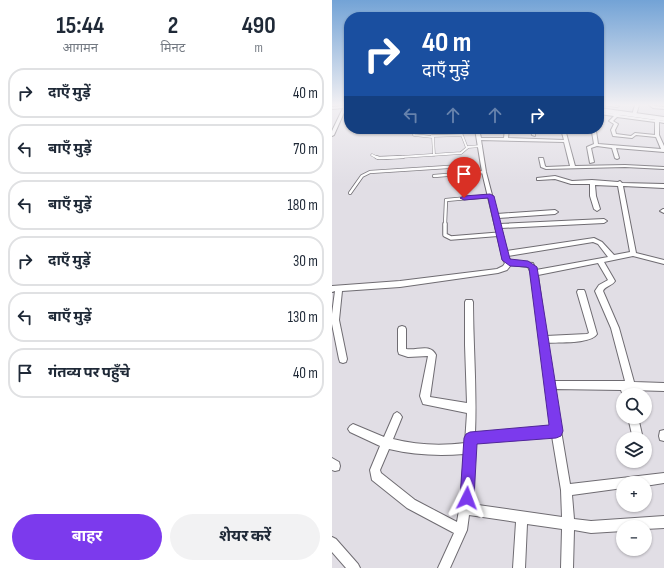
<!DOCTYPE html>
<html lang="hi">
<head>
<meta charset="utf-8">
<style>
	body { margin:0; font-family:"Sofia Sans Condensed","Noto Sans Devanagari",sans-serif; background:#f2f2f3; color:#1f2937; height:100vh; display:flex; flex-direction:column; font-size:15px; white-space:nowrap }
	* { box-sizing:border-box; margin:0 }
	p { font-size:13px; color:#747a83 }
	.icon { flex:none; width:22px; height:22px; fill:none; stroke:currentColor; stroke-width:2; stroke-linecap:round; stroke-linejoin:round }
	.map { position:relative; flex:1; overflow:hidden }
	.drawer { display:flex; flex-direction:column; background:#fff; width:332px }
	.drawer>* { flex:none }
	.top-card { position:absolute; left:12px; top:12px; width:260px; height:122px; border-radius:16px; box-shadow:0 1px 3px #0004; background:#1a4fa0; color:#fff; overflow:hidden }
	.buttons { position:absolute; left:284px; top:388px; display:grid; gap:8px }
	.buttons a { display:grid; place-items:center; width:36px; height:36px; border-radius:50%; background:#fff; box-shadow:0 1px 3px #0004; font-size:20px }
	.pin { position:absolute; display:grid; place-items:center; width:34px; height:34px; color:#fff; margin:-41px -17px; border-radius:50% 50% 50% 0; rotate:-45deg; box-shadow:0 0 4px #0007 }
	.pin .icon { rotate:45deg }
	.me { position:absolute; width:44px; margin:-22px; rotate:3deg; stroke-linejoin:round; filter:drop-shadow(0 0 3px #0008) }
	.turn { display:flex; align-items:center; gap:14px; height:84px; padding:0 12px; font-size:18px }
	.turn .icon { width:52px; height:52px; stroke-width:2.5 }
	.turn b { display:block; font-size:28px; line-height:34px }
	.lanes { display:flex; align-items:center; height:38px; padding:0 12px; background:#0003; justify-content:center; gap:20px; direction:ltr }
	.lanes .off { opacity:.35 }
	.eta { display:flex; justify-content:space-evenly; align-items:center; height:68px; text-align:center }
	.eta b { font-size:24px; font-weight:700; line-height:28px }
	.primary-button { display:flex; gap:8px; margin-top:auto; padding:8px 12px }
	.primary-button a { flex:1; height:46px; border-radius:24px; background:#7c3aed; color:#fff; font-size:16px; font-weight:700; line-height:46px; text-align:center }
	.primary-button a+a { background:#f2f2f3; color:#1f2937 }
	ul { padding:0; list-style:none }
	li { display:flex; align-items:center; gap:12px; height:50px; margin:0 8px 6px; padding:0 4px; border:2px solid #e0e1e3; border-radius:16px }
	li div { flex:1 }
	li b { display:block; font-size:15px }
	li em { font-style:normal }
	main { display:flex; flex:1; min-height:0 }
	.map>svg:first-child { display:block }
	.lines { fill:none; stroke-linecap:round; stroke-linejoin:round }
	.service-far2-casing { stroke:#6f6c72; stroke-width:3 }
	.service-far1-casing { stroke:#6f6c72; stroke-width:4 }
	.service-casing { stroke:#6f6c72; stroke-width:5.5 }
	.minor-casing { stroke:#6f6c72; stroke-width:2 }
	.secondary-casing { stroke:#6f6c72; stroke-width:2 }
	.service-far2 { stroke:#fff; stroke-width:2 }
	.service-far1 { stroke:#fff; stroke-width:2.5 }
	.service { stroke:#fff; stroke-width:3.5 }
	.minor { fill:#fff; fill-rule:evenodd }
	.secondary { fill:#fff; fill-rule:evenodd }
	.route { fill:#7c3aed; stroke:#51269a }
</style>
</head>
<body>
<main>
<section class="drawer">
<div class="eta">
<div><b>15:44</b><p>आगमन</p></div>
<div><b>2</b><p>मिनट</p></div>
<div><b>490</b><p>m</p></div>
</div>
<ul>
<li><svg class="icon" aria-label="right" viewBox="0 0 24 24"><path d="M7 20v-9h11M14 6l5 5-5 5"/></svg><div><b>दाएँ मुड़ें</b></div><em>40 m</em></li>
<li><svg class="icon" aria-label="left" viewBox="0 0 24 24"><path d="M17 20v-9H6M10 6l-5 5 5 5"/></svg><div><b>बाएँ मुड़ें</b></div><em>70 m</em></li>
<li><svg class="icon" aria-label="left" viewBox="0 0 24 24"><path d="M17 20v-9H6M10 6l-5 5 5 5"/></svg><div><b>बाएँ मुड़ें</b></div><em>180 m</em></li>
<li><svg class="icon" aria-label="right" viewBox="0 0 24 24"><path d="M7 20v-9h11M14 6l5 5-5 5"/></svg><div><b>दाएँ मुड़ें</b></div><em>30 m</em></li>
<li><svg class="icon" aria-label="left" viewBox="0 0 24 24"><path d="M17 20v-9H6M10 6l-5 5 5 5"/></svg><div><b>बाएँ मुड़ें</b></div><em>130 m</em></li>
<li><svg class="icon" aria-label="arrive" viewBox="0 0 24 24"><path d="M6 21V4h12l-3 4 3 4H6"/></svg><div><b>गंतव्य पर पहुँचे</b></div><em>40 m</em></li>
</ul>
<div class="primary-button"><a>बाहर</a><a>शेयर करें</a></div>
</section>
<div class="map">
<svg width="332" height="568" viewBox="0 0 332 568">
	<rect width="100%" height="100%" fill="#e1dee5"/>
	<g class="lines">
		<defs>
			<path id="service-far2" d="M82,129V135L101,137L102,155
				M100,136L130,135L135,148
				M40,155L46,158
				M54,158L129,153L136,147L149,146"/>
			<path id="service-far1" d="M44,157L47,158L71,157
				M102,176L152,172
				M18,193L30,176L38,172L131,166L136,167L137,173
				M113,225L114,200L159,196"/>
			<path id="service" d="M113,224V235L119,238L169,234"/>
			<path id="minor" d="M12,105H15L17,108H14L2,135L0,136V131L11,108L0,109V107L12,106Z
				M271,105H280L287,106L285,107Z
				M303,105H307L304,115L302,116L300,115Z
				M317,105H321L323,106L332,107V109L321,108Z
				M267,112L284,114L287,112L289,113L287,115L323,120L324,117H326L327,120L332,121V123L327,122V135L332,146V152L284,148L287,158L285,159L283,158L280,148L265,146L259,148L262,162L258,163L255,147L262,144L260,132L257,129H262L264,131L266,144L329,149L324,137L304,135L300,138L281,136L279,130L282,124L277,121L282,116L267,114ZM285,117L323,122V135L303,133L299,136L284,134L283,130L286,124L281,121Z
				M143,129H147L149,138H172L173,129H177L176,138L232,140L229,129H233L243,166L293,165L332,167V169L293,167L214,169L209,167L207,158H211L213,166L214,167L238,166L232,142L149,140L154,172L165,214L223,210L226,212L223,214L166,218L168,224L272,219L275,221L272,223L169,228L175,251L262,238L270,242L282,255L298,252L286,186L263,185L264,196L268,209L265,211L262,209L258,196V184H239L223,179L207,180H205V178L223,176L240,181L260,180L286,182L288,181L290,183L332,184V188L291,186L304,253L332,260V264L301,256L272,262L283,281C280,286 273,286 271,291L287,328L302,382L332,383V391L298,390L300,395H291V396L289,390L222,389L238,484L332,473V483L313,486V483H291V488L240,495L242,519L259,521L332,516V528L313,529V527H291V531L259,533L242,530L241,568H229L230,529L195,524L193,568H181L184,522L137,515L135,530L118,568H106L122,533L75,508L40,480L38,470L48,446L18,432L16,429L18,426L21,424L52,437L62,414L65,412L68,414L70,417L61,439C84,445 109,446 133,443L135,413L91,404L88,396L96,356L76,357L67,354L66,351V329L67,327L70,326L73,327L74,329V349C85,351 98,343 104,355L98,397L135,403L133,345V302L134,300H140L141,302C141,346 145,389 143,433L219,426L199,273L196,267L179,265L175,270L166,273L68,287L10,291L7,320L15,359L14,362L11,363L8,362L7,359L0,324V314L3,291L0,292V286L68,281L165,269L171,266L173,263L171,260L150,172ZM261,242L266,244L276,257L204,270L201,263L179,261L176,256ZM266,263L276,280L267,285L263,291L279,328L293,381H221L215,343C227,342 259,344 265,334L253,292L252,290H246L245,292L257,333L255,334L214,336L206,275ZM220,436L229,490L230,517L139,504L143,443ZM57,449C82,455 107,456 132,454L129,498L125,522L83,500L49,473L48,470Z
				M199,129H203V136L200,135Z
				M331,209H332V213L328,211Z
				M296,417H306L311,439H301Z
				M332,430V441L328,440L327,436L328,431Z
				M0,458L7,462L8,466L7,470L3,471L0,470Z
				M0,537L4,539L26,564L28,568H14L0,552Z"/>
			<path id="secondary" d="M267,108L332,117V121L267,112Z"/>
		</defs>
		<!-- service-far2 casing -->
		<use href="#service-far2" class="service-far2-casing"/>
		<!-- service-far1 casing -->
		<use href="#service-far1" class="service-far1-casing"/>
		<!-- service casing -->
		<use href="#service" class="service-casing"/>
		<!-- minor casing -->
		<use href="#minor" class="minor-casing"/>
		<!-- secondary casing -->
		<use href="#secondary" class="secondary-casing"/>
		<!-- service-far2 -->
		<use href="#service-far2" class="service-far2"/>
		<!-- service-far1 -->
		<use href="#service-far1" class="service-far1"/>
		<!-- service -->
		<use href="#service" class="service"/>
		<!-- minor -->
		<use href="#minor" class="minor"/>
		<!-- secondary -->
		<use href="#secondary" class="secondary"/>
	</g>
	<!-- sky -->
	<linearGradient id="sky" x2="0" y2="1"><stop stop-color="#73a3d6"/><stop offset="0.57" stop-color="#f2f0f3"/><stop offset="1" stop-color="#f2f0f3" stop-opacity="0"/></linearGradient>
	<rect width="332" height="184" fill="url(#sky)"/>
	<!-- route -->
	<path class="route" d="M158,194L162,196L178,259L196,261L205,267L231,431L229,436L224,438L145,444L142,498L140,503L135,505L130,503L128,498L132,438L134,434L138,432L217,425L197,268L194,267L178,266L170,260L156,198L132,200L128,198L132,196Z"/>
</svg>
<div class="buttons">
<a><svg class="icon" aria-label="search" viewBox="0 0 24 24"><circle cx="10" cy="10" r="6"/><path d="M15 15l6 6"/></svg></a>
<a><svg class="icon" aria-label="layers" viewBox="0 0 24 24"><path d="M12 4l9 5-9 5-9-5zM3 14l9 5 9-5"/></svg></a>
<a>+</a>
<a>−</a>
</div>
<div class="pin" style="left:132px;top:198px;background:#d93025"><svg class="icon" aria-label="arrive" viewBox="0 0 24 24"><path d="M6 21V4h12l-3 4 3 4H6"/></svg></div>
<svg class="me" style="left:135px;top:498px" viewBox="-20 -20 40 40"><path d="M0-17L14 15 0 8-14 15z" fill="#7c3aed" stroke="#fff" stroke-width="4"/></svg>
<div class="top-card">
<div class="turn"><svg class="icon" aria-label="right" viewBox="0 0 24 24"><path d="M7 20v-9h11M14 6l5 5-5 5"/></svg><div><b>40 m</b>दाएँ मुड़ें</div></div>
<div class="lanes"><svg class="icon off" aria-label="left" viewBox="0 0 24 24"><path d="M17 20v-9H6M10 6l-5 5 5 5"/></svg><svg class="icon off" aria-label="ahead" viewBox="0 0 24 24"><path d="M12 20V5M6 11l6-6 6 6"/></svg><svg class="icon off" aria-label="ahead" viewBox="0 0 24 24"><path d="M12 20V5M6 11l6-6 6 6"/></svg><svg class="icon" aria-label="right" viewBox="0 0 24 24"><path d="M7 20v-9h11M14 6l5 5-5 5"/></svg></div>
</div>
</div>
</main>
</body>
</html>
